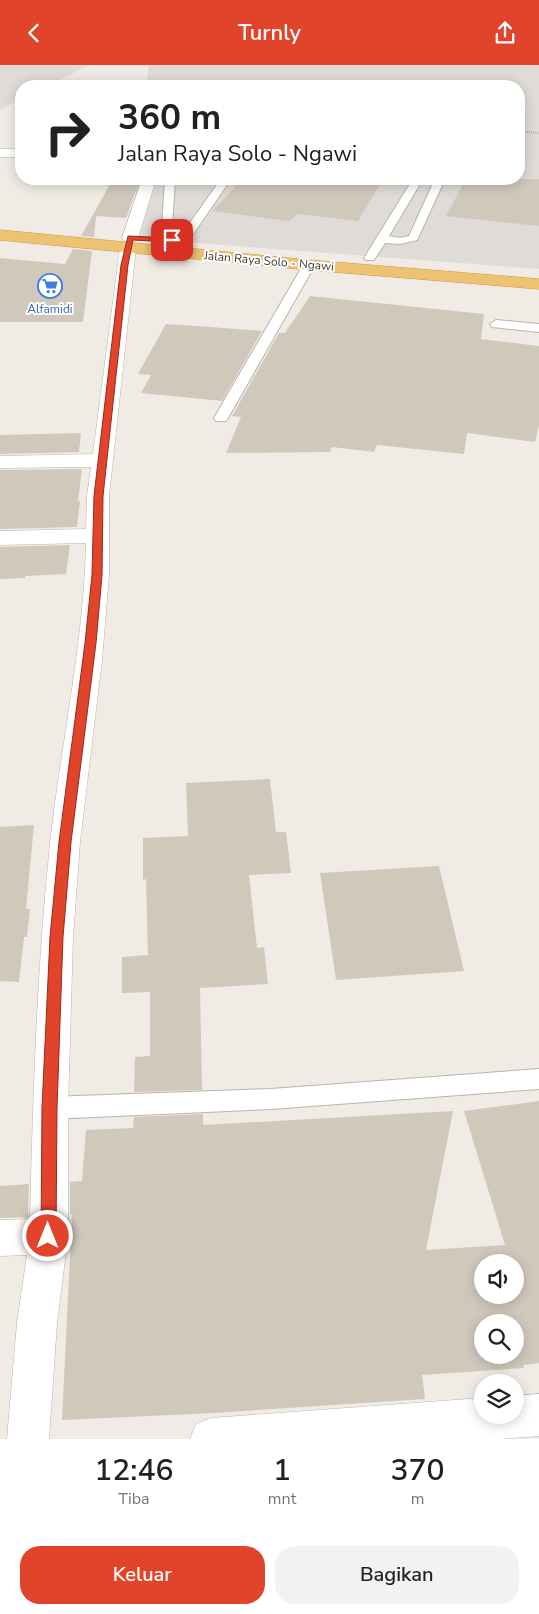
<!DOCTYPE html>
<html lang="id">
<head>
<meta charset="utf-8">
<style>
	body { margin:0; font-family:"Nunito Sans",sans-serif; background:#f2f2f2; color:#202124; height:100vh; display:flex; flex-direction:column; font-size:19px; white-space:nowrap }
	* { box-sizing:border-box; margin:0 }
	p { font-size:16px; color:#757577 }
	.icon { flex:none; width:28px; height:28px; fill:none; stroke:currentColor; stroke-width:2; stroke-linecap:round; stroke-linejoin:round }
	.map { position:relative; height:1374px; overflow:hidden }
	.details { display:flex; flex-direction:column; background:#fff; flex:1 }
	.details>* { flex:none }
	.hud { position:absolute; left:15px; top:15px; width:510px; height:105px; border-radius:20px; box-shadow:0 2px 12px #0003; background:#fff; color:#202124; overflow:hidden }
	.tools { position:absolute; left:474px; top:1189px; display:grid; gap:10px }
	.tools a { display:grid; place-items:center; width:50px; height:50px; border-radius:50%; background:#fff; box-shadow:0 2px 12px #0003; font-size:25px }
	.pin { position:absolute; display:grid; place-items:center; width:42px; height:42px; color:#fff; margin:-21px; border-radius:10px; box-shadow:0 2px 8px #0006 }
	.me { position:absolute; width:55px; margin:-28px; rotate:0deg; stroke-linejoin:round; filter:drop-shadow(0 0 4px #0008) }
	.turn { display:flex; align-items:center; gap:18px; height:105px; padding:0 20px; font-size:22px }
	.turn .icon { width:65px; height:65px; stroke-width:2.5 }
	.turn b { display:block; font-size:35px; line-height:42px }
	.eta { display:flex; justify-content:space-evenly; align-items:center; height:85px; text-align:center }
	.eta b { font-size:30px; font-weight:600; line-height:35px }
	.cta { display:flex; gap:10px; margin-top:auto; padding:10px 20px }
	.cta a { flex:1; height:58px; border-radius:20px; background:#e1432b; color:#fff; font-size:20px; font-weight:600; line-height:58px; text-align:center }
	.cta a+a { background:#f2f2f2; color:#202124 }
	header { display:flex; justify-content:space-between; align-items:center; height:65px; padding:0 20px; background:#e1432b; color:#fff; font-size:22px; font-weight:600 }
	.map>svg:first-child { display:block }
	.industrial { fill:#dfdbd6 }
	.building { fill:#d0c8bb; fill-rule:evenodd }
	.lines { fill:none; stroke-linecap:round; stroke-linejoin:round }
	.lane-casing { stroke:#bab4a8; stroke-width:2 }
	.street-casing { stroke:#bab4a8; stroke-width:1 }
	.highway-casing { stroke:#ca9644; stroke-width:1 }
	.path { stroke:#baaf9b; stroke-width:2; stroke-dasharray:1 1; stroke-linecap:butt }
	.lane { fill:#fff; fill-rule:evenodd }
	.street { fill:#fff; fill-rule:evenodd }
	.highway { fill:#edc273; fill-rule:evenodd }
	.route { fill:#e1432b; stroke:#922c1c }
	.labels { text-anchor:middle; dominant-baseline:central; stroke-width:4; stroke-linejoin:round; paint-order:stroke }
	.far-street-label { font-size:12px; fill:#423c35; stroke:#fff }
	.far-shop-label { font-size:12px; fill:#366cbe; stroke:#fff }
</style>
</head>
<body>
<header><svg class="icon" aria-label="back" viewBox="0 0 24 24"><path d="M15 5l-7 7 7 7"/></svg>Turnly<svg class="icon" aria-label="share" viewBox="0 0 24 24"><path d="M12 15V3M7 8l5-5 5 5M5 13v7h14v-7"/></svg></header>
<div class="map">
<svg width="539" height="1374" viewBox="0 0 539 1374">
	<rect width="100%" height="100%" fill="#f0ece5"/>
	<!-- industrial -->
	<path class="industrial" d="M0,0H89L47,21H21V34L0,45Z
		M149,0H539V204L130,173L137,114H519V21H146Z"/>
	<!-- building -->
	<path class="building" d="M113,114H140L127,151L126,153L96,151L94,172L81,171Z
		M243,114H383L358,156L298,149L289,156L212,146Z
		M466,114H539V161L446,151Z
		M73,184L92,186L83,257H0V193L65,199Z
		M310,231L484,249L481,274L539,281V360L535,377L467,368L464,389L377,380L374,387L332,382L330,387L226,388L241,352L232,351L279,268H285Z
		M166,259L211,262L262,266L222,336L141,328L151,310L138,309Z
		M81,368L79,387L0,389V370Z
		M82,404L78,436H80L77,462L0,464V405Z
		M70,480L66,509L25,511V513L0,514V482Z
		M270,714L276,767H286L291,808L249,810L257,883L264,882L268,919L200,923L202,1025L134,1027L135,992L150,991V927L122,928V892L148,890L146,814L143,815V773L188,771L186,718Z
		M34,760L26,844H30L27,872H24L19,917L0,916V762Z
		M439,801L464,906L336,915L320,808Z
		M539,1036V1298L523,1300L524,1303L422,1310L425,1334L214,1348L62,1355L72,1149L70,1150V1117L82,1116L86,1065L133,1063L134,1052L203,1049V1060L453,1046L426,1185L505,1180L464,1046ZM482,1198H515V1230H482ZM482,1258H515V1290H482Z
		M29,1119L28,1152L0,1153V1121Z"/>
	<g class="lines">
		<defs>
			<path id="lane" d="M165,114H175L172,161L165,176L161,177L156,174L162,161Z
				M221,114H231L187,178H179L177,176Z
				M413,114H423L389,171L400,173L409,171L435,114H445L418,173L417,175L400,179L385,178L374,195H366L364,193Z
				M309,197L315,200L228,353L226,356H216L214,353L303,200Z
				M496,255L539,259V267L492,262L490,259Z
				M539,1004V1024L271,1044L50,1054L41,1050L38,1043L41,1036L50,1032L271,1024Z"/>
			<path id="street" d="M87,16L105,17L111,21H82L83,17Z
				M0,84H21V92H0Z
				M142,114H156L138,173L136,176H124L122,173Z
				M128,178L134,180L136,183L109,431V510L102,595L80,777L73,872L68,1043V1171L57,1258L49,1374H7L17,1258L27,1190L0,1191V1155L30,1154C33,1029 37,903 50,779C61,678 84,579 86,478L0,480V466L86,464L87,431L91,402L0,403V391L93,389L120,183L122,180Z
				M539,1329V1371L500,1374H190L196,1359L211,1353L482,1333V1350H515V1331Z"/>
			<path id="highway" d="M0,165L309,195L539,214V224L309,205L0,175Z"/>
		</defs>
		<!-- lane casing -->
		<use href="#lane" class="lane-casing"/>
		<!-- street casing -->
		<use href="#street" class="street-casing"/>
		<!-- highway casing -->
		<use href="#highway" class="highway-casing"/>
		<!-- path -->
		<path class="path" d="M519,66L539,68"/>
		<!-- lane -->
		<use href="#lane" class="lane"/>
		<!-- street -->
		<use href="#street" class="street"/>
		<!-- highway -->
		<use href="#highway" class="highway"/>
	</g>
	<!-- route -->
	<path class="route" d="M128,171L172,173L175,175L172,177L133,175L128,200L103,431L102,510L96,578L71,777L63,872L57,1043L56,1171L54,1176L48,1179L43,1176L41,1171L42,1043L50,872L59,777L85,578L92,510L94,431L121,200Z"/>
	<!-- icons -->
	<defs>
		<symbol id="supermarket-ring" viewBox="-11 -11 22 22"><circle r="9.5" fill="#fff" stroke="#3f7fe0" stroke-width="1.5"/><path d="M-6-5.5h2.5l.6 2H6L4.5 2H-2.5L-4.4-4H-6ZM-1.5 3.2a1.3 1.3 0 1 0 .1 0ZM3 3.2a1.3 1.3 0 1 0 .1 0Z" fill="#3f7fe0"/></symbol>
	</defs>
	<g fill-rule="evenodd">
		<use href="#supermarket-ring" x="36" y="207" width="28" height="28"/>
	</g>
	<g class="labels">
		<!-- far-street labels -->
		<g class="far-street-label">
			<text transform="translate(269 196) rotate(5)">Jalan Raya Solo - Ngawi</text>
		</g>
		<!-- far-shop labels -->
		<g class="far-shop-label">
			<text x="50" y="244">Alfamidi</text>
		</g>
	</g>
</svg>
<div class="tools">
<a><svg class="icon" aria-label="sound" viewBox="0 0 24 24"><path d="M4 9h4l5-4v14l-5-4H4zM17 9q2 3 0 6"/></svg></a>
<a><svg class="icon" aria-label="search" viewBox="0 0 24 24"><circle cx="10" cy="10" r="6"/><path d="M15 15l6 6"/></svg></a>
<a><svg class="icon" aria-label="layers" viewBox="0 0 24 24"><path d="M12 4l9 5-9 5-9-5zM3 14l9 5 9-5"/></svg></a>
</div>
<div class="pin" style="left:172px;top:175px;background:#d93025"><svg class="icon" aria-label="arrive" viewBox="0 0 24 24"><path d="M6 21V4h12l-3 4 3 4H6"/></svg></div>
<svg class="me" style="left:48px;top:1171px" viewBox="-20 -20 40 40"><circle r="17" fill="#e1432b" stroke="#fff" stroke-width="3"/><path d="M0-11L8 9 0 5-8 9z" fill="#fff"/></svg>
<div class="hud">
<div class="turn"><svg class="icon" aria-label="right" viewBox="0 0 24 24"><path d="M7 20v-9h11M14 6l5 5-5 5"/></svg><div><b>360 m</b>Jalan Raya Solo - Ngawi</div></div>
</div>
</div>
<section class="details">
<div class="eta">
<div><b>12:46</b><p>Tiba</p></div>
<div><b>1</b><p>mnt</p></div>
<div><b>370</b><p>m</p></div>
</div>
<div class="cta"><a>Keluar</a><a>Bagikan</a></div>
</section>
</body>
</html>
